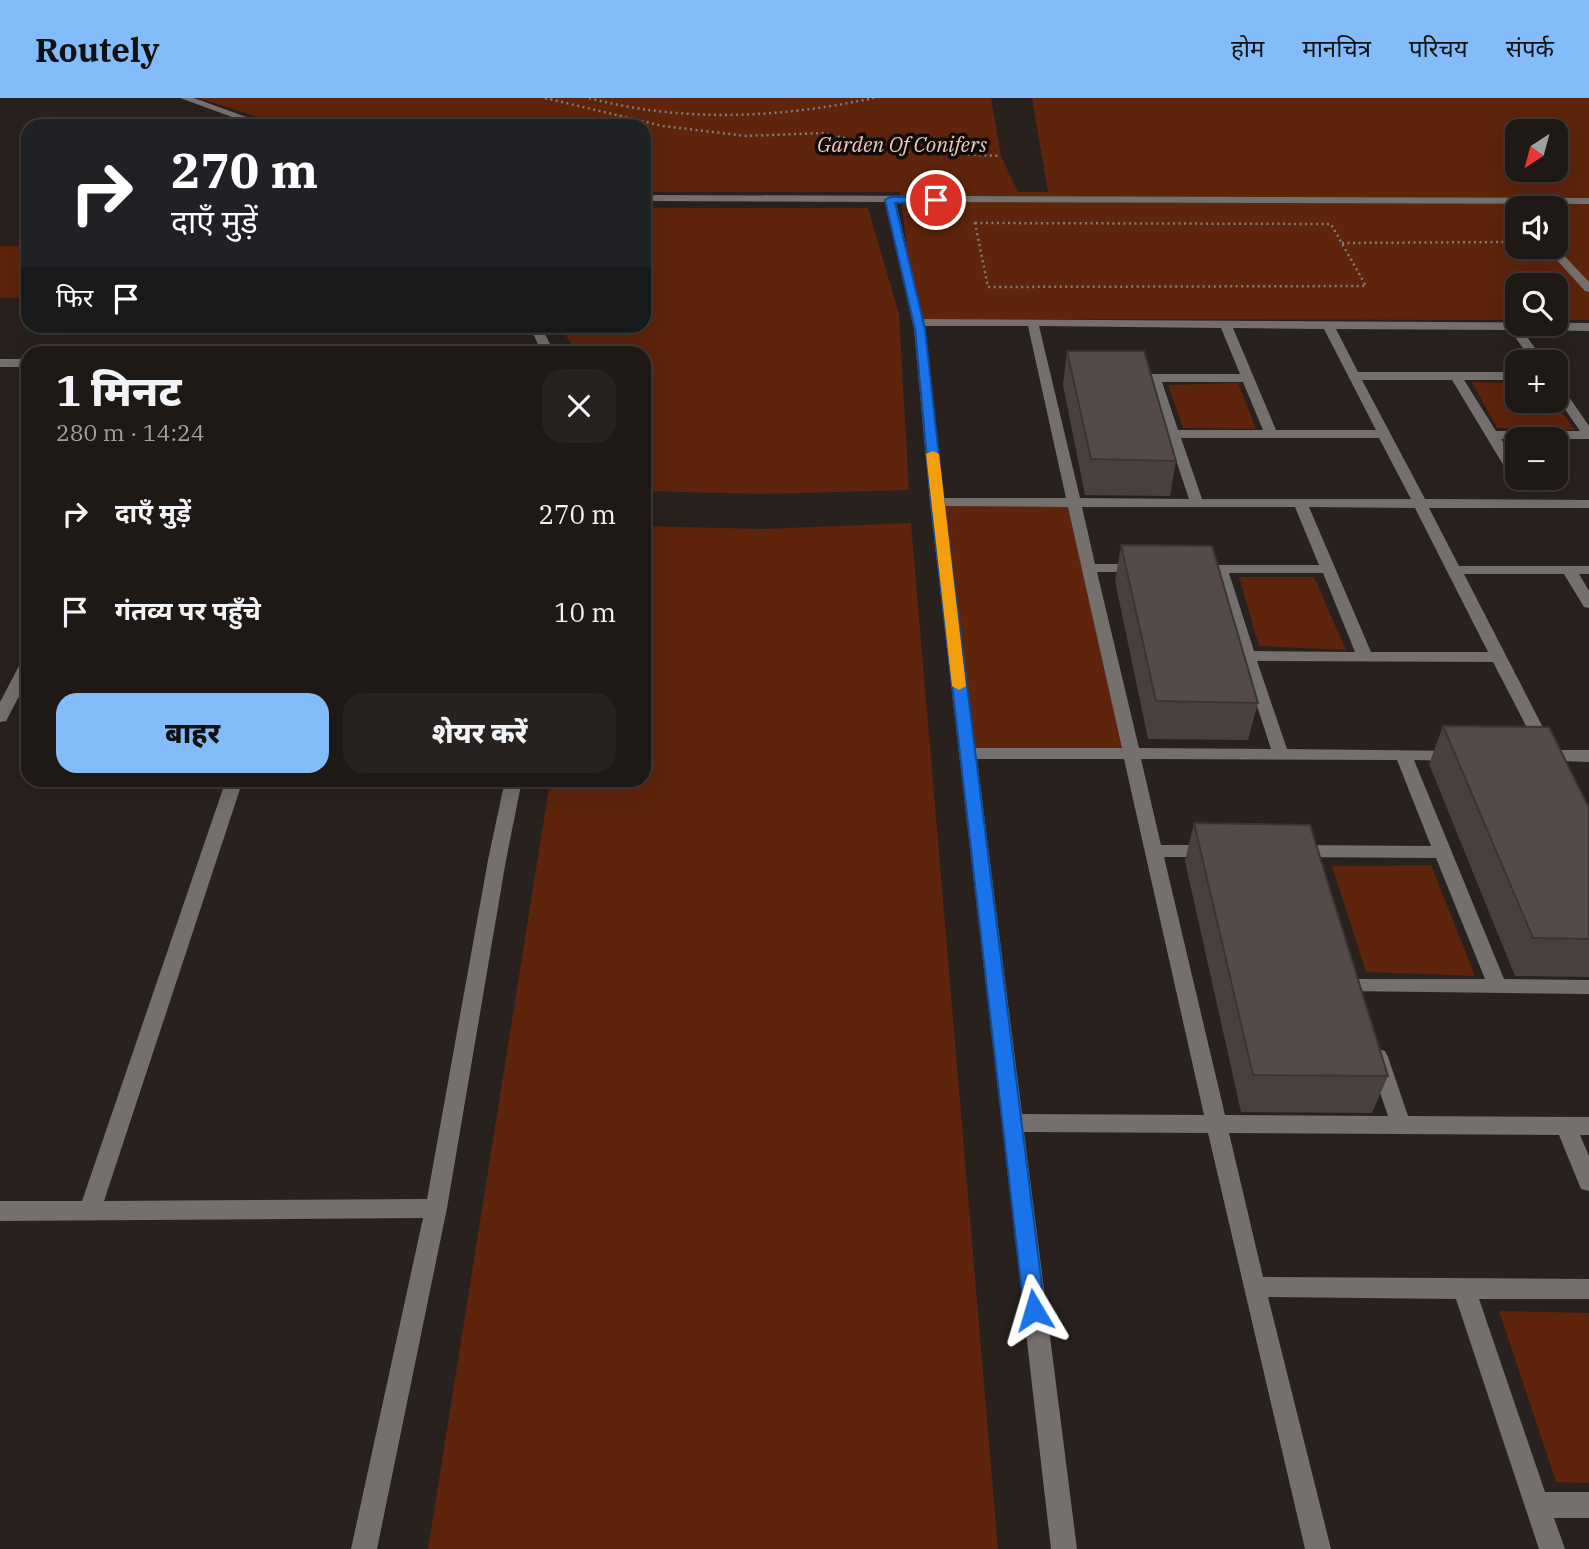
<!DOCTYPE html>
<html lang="hi">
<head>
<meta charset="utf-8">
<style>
	body { margin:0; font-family:"IBM Plex Serif","Noto Sans Devanagari",serif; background:#27221f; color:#f1f3f6; height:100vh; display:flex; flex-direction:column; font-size:26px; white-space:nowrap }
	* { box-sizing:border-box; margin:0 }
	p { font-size:23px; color:#a1a0a1 }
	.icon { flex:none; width:38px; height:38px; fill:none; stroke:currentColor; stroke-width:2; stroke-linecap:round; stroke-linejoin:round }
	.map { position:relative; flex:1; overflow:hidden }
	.sheet { position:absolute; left:21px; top:248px; width:630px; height:441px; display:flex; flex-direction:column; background:#1f1916; border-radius:21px; box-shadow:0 7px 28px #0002,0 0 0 2px #3c3835 }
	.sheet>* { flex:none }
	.top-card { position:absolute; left:21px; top:21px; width:630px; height:214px; border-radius:21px; box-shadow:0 7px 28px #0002,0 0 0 2px #3c3835; background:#202124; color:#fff; overflow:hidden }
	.needle { width:46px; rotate:216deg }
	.tools { position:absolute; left:1505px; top:21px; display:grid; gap:14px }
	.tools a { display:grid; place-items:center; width:63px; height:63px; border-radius:14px; background:#1f1916; box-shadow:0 7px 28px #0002,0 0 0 2px #3c3835; font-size:35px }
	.pin { position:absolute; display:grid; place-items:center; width:60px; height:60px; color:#fff; margin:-30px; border:4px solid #fff; border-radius:50%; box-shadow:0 2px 7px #0007 }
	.me { position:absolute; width:77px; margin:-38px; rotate:353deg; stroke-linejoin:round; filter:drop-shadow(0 0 5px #0008) }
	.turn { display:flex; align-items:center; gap:24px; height:147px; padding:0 35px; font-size:32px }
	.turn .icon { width:91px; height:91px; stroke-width:2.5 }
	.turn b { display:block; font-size:49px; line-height:60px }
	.then { display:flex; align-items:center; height:66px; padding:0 35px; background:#0003; gap:14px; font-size:26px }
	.round { display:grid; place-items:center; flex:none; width:74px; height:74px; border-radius:21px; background:#27221f }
	.summary { display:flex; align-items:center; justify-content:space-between; height:119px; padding:0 35px }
	h1 { font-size:42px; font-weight:800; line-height:52px }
	.action { display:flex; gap:14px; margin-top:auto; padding:14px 35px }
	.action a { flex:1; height:80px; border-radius:21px; background:#83bcfa; color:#111; font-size:28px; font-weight:800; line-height:80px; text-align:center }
	.action a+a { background:#27221f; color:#f1f3f6 }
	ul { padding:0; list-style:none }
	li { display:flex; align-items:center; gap:21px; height:98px; padding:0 35px }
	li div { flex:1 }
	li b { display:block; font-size:26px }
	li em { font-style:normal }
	header { display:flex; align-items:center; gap:42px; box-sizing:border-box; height:98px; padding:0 35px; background:#83bcfa; color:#111 }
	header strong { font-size:33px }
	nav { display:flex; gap:38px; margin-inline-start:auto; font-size:24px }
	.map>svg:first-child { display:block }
	.green { fill:#5e240c; fill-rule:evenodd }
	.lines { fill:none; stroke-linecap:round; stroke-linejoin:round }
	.path { stroke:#837d7a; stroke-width:2.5; stroke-dasharray:2 3.5; stroke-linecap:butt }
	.minor { fill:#74706e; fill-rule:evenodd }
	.wall { fill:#48403e }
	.building { fill:#544b48; stroke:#3b3432; stroke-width:2 }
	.route { fill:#1a73e8; stroke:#114b97; stroke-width:2 }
	.slow { fill:#f59e0b }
	.labels { text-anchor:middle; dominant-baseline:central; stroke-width:7; stroke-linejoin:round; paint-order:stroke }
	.far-park-label { font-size:21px; font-style:italic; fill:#f5c7b6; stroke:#0f0b0a }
</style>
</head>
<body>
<header>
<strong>Routely</strong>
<nav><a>होम</a><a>मानचित्र</a><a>परिचय</a><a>संपर्क</a></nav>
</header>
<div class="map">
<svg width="1589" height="1451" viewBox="0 0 1589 1451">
	<rect width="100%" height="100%" fill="#29211e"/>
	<!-- green -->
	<path class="green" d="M198,0H991L1001,58L1018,94H1048L1032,0H1589V222H1556V187H1517V222L916,221L900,94H644V28H286ZM1517,33H1556V72H1517ZM1517,110H1556V149H1517Z
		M644,110H868L899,216L909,392L762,396L644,393V256L578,255L559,228H644Z
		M0,148H28V200H0Z
		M1472,284L1517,285V303H1554L1575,332L1497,330Z
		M1238,285L1256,331L1183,330L1168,287Z
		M937,404L1074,405L1132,656L967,655Z
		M911,425L998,1451H428L550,683L644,682V428L763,431Z
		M1239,479H1314L1346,552L1259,548Z
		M1431,767L1475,878L1366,874L1332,768Z
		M1499,1213L1589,1215V1385L1556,1384Z"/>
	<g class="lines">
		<!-- path -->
		<path class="path" d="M545,0L663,28L746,38L822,35L908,54L1001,58
			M589,0C683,25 780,20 874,0
			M975,125L1331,126L1366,188L988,189Z
			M1342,145L1512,144"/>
		<!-- minor -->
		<path class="minor" d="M180,0H194L271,28H257Z
			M644,97L1589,100V106L896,104L923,221L1589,225V233L1522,232L1545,264H1533L1510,232L1336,231L1358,274H1517V282H1464L1496,333H1580L1556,298V285L1560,286L1589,328V341H1501L1517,367V380H1523L1517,382L1510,378L1452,282H1362L1425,401L1589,402V410H1429L1459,468H1589V476H1579L1589,493V510L1584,509L1564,476H1464L1553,649L1551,652H1589V664L1535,662L1533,658L1539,653L1493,564L1257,563L1287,651L1460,653L1462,657L1460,661L1454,663L1414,662L1504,881L1589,882V896L1347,893L1344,888L1347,883L1354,881H1485L1436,760L1296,759L1290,757L1287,753L1290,749L1296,747L1431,748L1397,662L1141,661L1161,747H1209L1215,749L1218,753L1215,757L1209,759H1164L1225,1017L1388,1018L1368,959L1371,953L1378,951L1385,953L1388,959L1408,1018L1589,1019V1037H1580L1589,1058V1093L1581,1091L1559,1037L1229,1035L1263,1179L1589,1181V1201H1479L1545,1394H1589V1420H1554L1565,1451H1539L1456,1201L1268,1199L1331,1451H1305L1208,1035L1024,1034L1077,1451H1051L930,404L914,231L885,104L644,103ZM925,228H1028L1066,400H943ZM1039,228L1221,230L1240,276H1128L1122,280L1128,284H1150L1189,401L1080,400ZM1233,230L1324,231L1376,332H1276ZM1162,284H1243L1263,332H1178ZM1181,340H1379L1411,401H1202ZM944,408L1068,409L1122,650H975ZM1082,409H1295L1319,467H1196L1189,471L1196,475H1214L1271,651L1139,650L1097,474H1140L1147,470L1140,466H1095ZM1309,409L1415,410L1488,554H1371ZM1229,475H1323L1355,554L1254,553ZM977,661H1124L1204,1017L1022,1016Z
			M1545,149H1556L1589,184V194L1585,193Z
			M529,228H541L555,256H543Z
			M0,261H28V269H0Z
			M28,561V581L6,623L0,624V604L20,566Z
			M226,682H243L104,1103L427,1101L488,762L505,682H522L506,762L447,1110L377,1451H351L423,1120L0,1123V1103H82Z"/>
	</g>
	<!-- wall -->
	<path class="wall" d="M1067,253L1176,363L1170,398L1085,397L1063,287Z
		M1121,447L1258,605L1248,642L1148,641L1115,483Z
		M1443,628L1589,710V879L1515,878L1429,666Z
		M1194,725L1388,978L1372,1015L1241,1014L1185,763Z"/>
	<!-- building -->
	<path class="building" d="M1067,253H1144L1176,363L1091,361Z
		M1121,447L1212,448L1258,605L1156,603Z
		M1443,628L1549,629L1589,710V841L1533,840Z
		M1194,725L1310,727L1388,978L1253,977Z"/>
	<!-- route -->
	<path class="route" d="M936,99L940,102L939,104L895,105L925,231L944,404L1045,1212L1041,1218L1034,1221L1027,1218L1024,1212L931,404L915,231L885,102L890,99Z"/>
	<!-- slow -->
	<path class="slow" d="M933,353L939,356L966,588L959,592L952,588L926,356Z"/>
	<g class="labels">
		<!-- far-park labels -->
		<g class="far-park-label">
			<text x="902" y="46">Garden Of Conifers</text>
		</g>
	</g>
</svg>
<div class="tools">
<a><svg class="needle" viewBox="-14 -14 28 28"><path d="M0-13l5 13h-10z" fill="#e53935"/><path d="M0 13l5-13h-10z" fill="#a1a0a1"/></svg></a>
<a><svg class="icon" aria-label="sound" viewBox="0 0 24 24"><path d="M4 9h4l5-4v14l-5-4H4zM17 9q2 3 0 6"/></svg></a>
<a><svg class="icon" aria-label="search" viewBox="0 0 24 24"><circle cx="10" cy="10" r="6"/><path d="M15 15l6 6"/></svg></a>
<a>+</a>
<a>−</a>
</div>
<div class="pin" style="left:936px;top:102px;background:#d93025"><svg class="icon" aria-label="arrive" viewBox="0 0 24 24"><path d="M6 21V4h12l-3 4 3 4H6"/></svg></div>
<svg class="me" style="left:1034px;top:1212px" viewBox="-20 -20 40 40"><path d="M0-17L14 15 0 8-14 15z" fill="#1a73e8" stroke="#fff" stroke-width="4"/></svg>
<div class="top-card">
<div class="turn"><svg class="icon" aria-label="right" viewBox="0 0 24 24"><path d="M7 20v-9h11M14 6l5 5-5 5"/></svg><div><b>270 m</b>दाएँ मुड़ें</div></div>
<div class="then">फिर<svg class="icon" aria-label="arrive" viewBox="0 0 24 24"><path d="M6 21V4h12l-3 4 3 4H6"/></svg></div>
</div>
<section class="sheet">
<div class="summary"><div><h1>1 मिनट</h1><p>280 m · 14:24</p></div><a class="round"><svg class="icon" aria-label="close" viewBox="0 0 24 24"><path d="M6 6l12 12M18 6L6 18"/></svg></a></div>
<ul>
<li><svg class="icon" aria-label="right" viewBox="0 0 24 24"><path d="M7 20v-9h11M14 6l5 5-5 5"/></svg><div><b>दाएँ मुड़ें</b></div><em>270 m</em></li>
<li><svg class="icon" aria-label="arrive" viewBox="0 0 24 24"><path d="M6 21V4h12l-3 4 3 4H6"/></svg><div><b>गंतव्य पर पहुँचे</b></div><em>10 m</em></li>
</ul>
<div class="action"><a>बाहर</a><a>शेयर करें</a></div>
</section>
</div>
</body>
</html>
